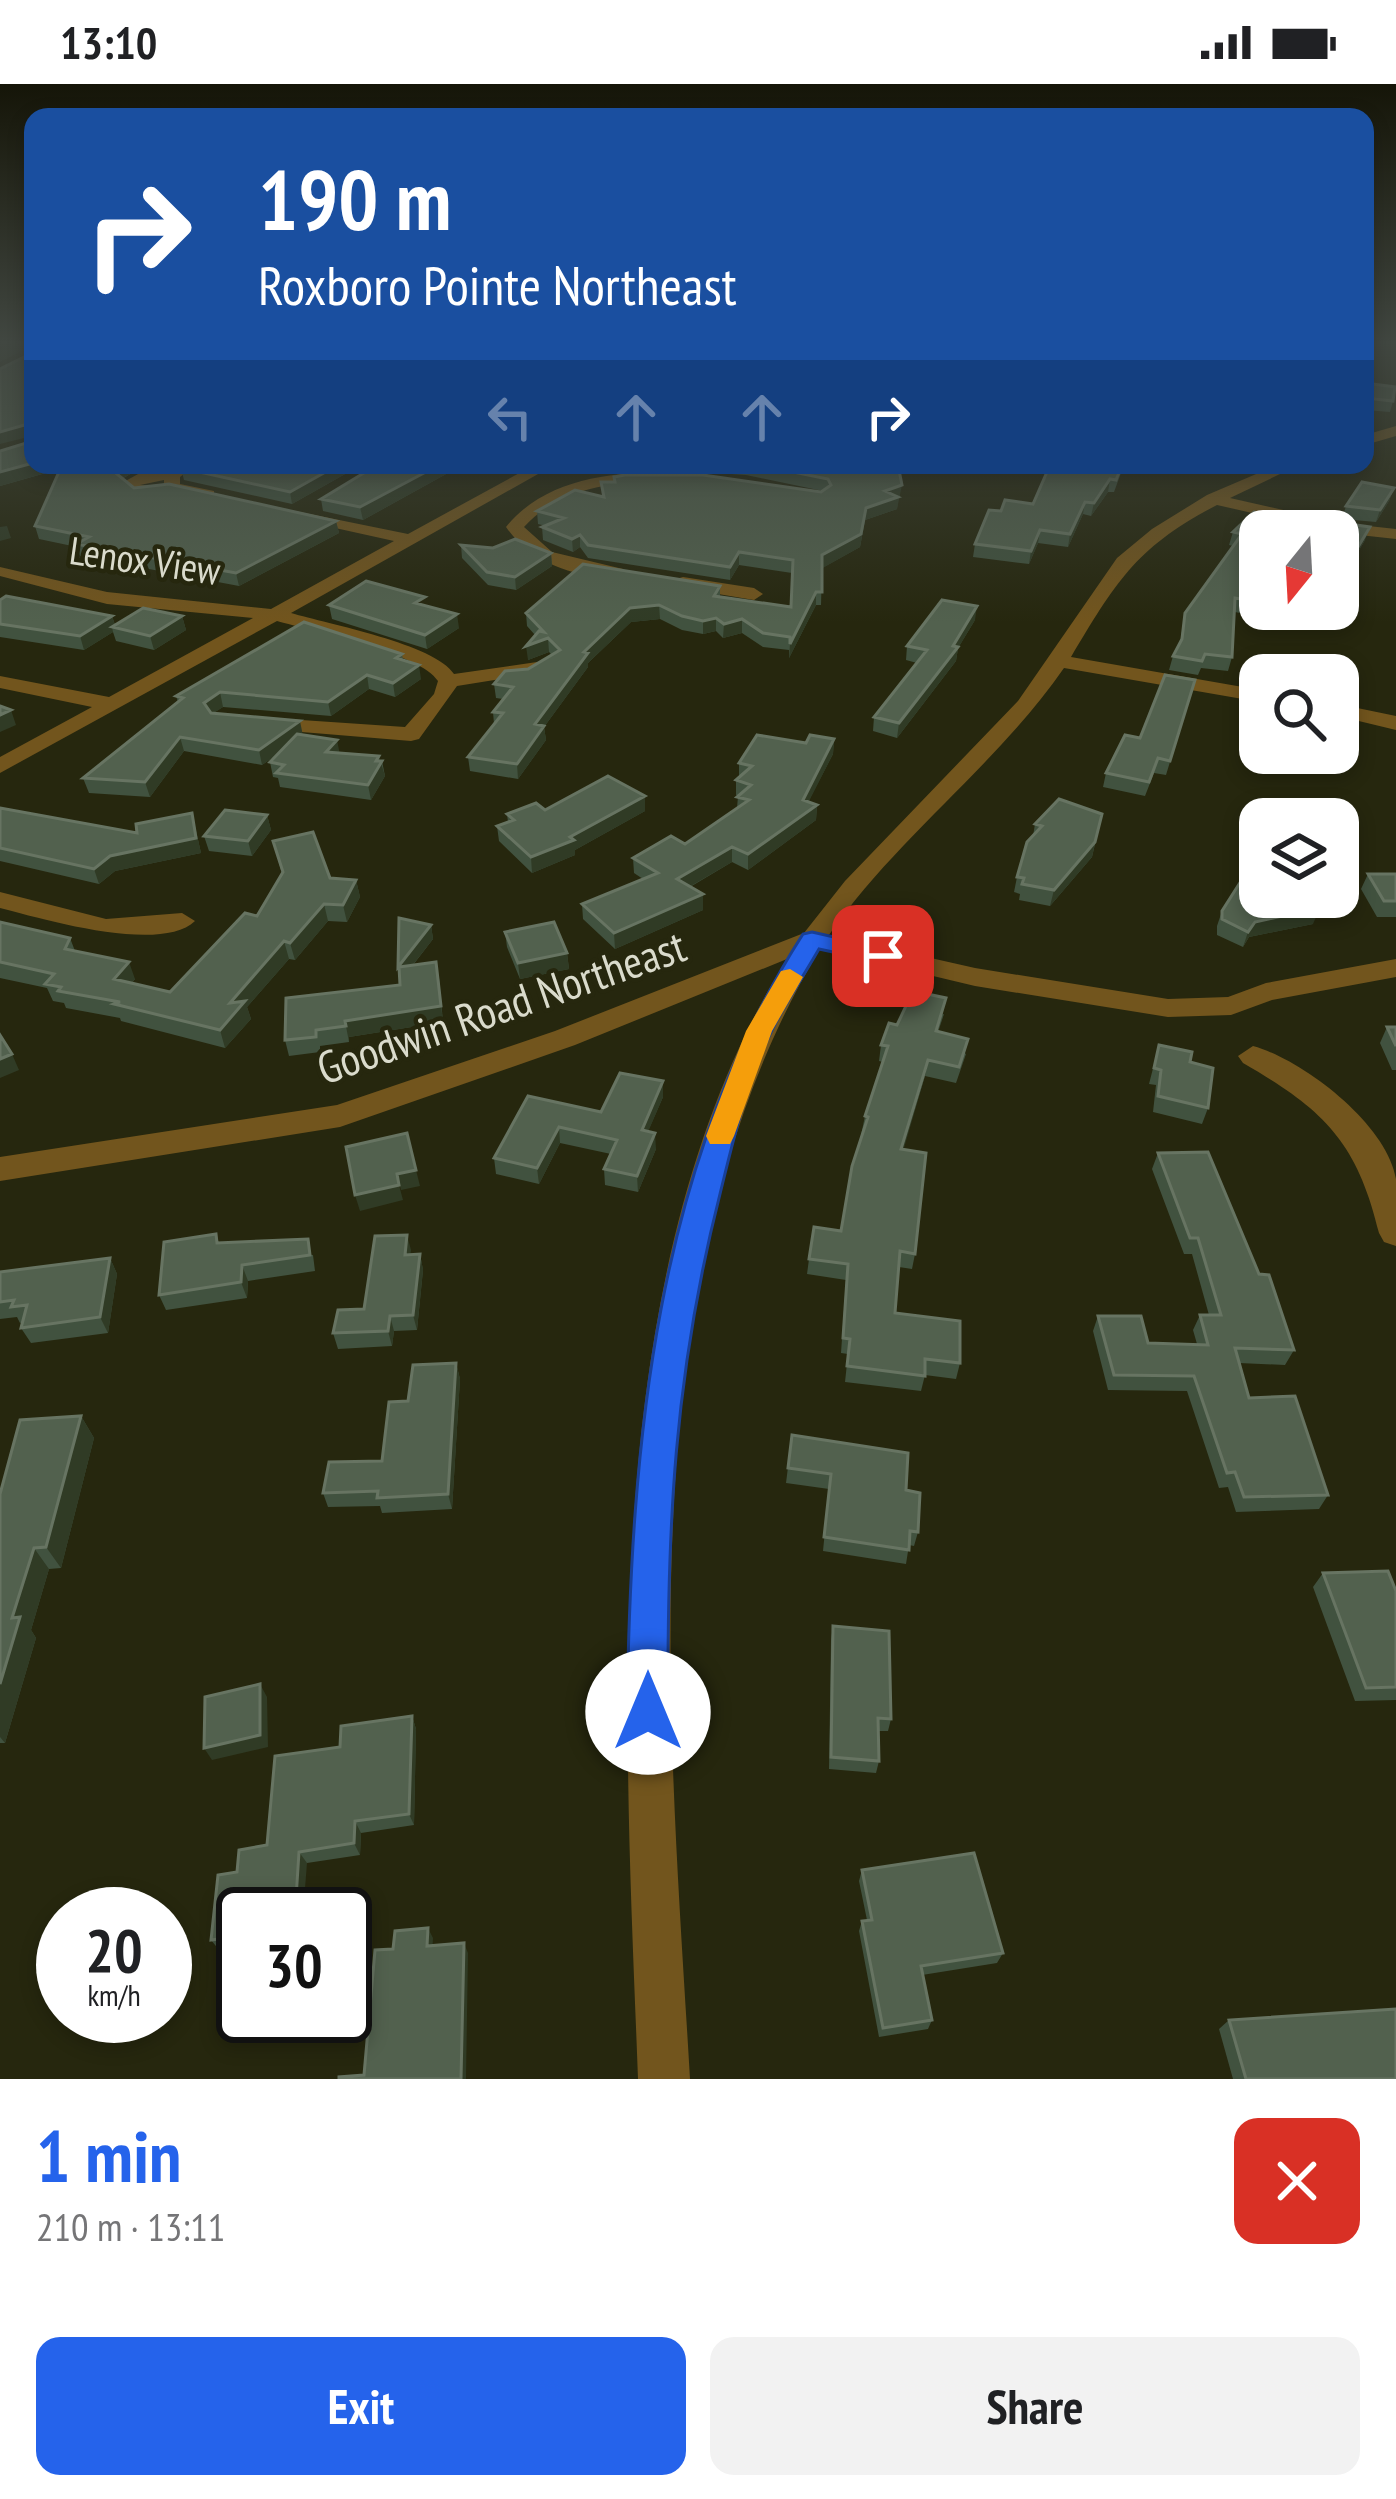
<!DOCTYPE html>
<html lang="en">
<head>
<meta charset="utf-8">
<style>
	body { margin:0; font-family:"PT Sans Narrow",sans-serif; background:#f2f2f2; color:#202124; height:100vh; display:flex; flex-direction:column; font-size:45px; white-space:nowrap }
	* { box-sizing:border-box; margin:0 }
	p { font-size:39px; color:#757577 }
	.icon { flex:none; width:66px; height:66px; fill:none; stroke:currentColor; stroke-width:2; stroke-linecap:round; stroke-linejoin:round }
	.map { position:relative; height:1995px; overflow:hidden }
	.side { display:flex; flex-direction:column; background:#fff; flex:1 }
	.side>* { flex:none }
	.banner { position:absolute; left:24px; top:24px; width:1350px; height:366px; border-radius:24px; box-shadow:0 6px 18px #0003; background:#1a4fa0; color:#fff; overflow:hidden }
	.needle { width:78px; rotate:198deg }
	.controls { position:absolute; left:1239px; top:426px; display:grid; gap:24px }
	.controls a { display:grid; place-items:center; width:120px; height:120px; border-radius:24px; background:#fff; box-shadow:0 6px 18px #0003; font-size:60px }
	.speed { position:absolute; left:36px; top:1803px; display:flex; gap:24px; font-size:60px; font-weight:700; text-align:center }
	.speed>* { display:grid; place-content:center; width:156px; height:156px; border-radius:50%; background:#fff; box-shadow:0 6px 18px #0003; line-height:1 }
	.speed small { font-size:30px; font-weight:400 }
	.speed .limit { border:6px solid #111; border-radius:18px; background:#fff; color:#111 }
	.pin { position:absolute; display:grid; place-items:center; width:102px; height:102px; color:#fff; margin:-51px; border-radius:24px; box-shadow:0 6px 18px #0006 }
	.me { position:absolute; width:132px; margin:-66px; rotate:0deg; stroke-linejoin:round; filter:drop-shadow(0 0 9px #0008) }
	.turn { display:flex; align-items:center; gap:42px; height:252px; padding:0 36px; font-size:54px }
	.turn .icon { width:156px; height:156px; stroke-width:2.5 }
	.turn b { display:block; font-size:84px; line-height:102px }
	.lanes { display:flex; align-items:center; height:114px; padding:0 36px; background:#0003; justify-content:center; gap:60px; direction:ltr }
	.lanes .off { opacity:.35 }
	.round { display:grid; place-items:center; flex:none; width:126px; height:126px; border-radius:24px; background:#f2f2f2 }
	.summary { display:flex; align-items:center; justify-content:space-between; height:204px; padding:0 36px }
	h1 { font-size:72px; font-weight:600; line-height:90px; color:#2563eb }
	.cta { display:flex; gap:24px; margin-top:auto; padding:24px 36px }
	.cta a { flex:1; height:138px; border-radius:24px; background:#2563eb; color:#fff; font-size:48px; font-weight:600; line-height:138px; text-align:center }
	.cta a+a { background:#f2f2f2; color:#202124 }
	.status { display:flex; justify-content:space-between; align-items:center; height:84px; padding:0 60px; background:#fff; direction:ltr }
	.status svg { height:33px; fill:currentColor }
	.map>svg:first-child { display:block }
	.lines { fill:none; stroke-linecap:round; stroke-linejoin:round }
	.minor { fill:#72551d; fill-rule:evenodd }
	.wall { fill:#41523f }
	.shaded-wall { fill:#303b25 }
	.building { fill:#52614e; stroke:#677462; stroke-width:3 }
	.route { fill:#2563eb; stroke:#184099; stroke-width:3 }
	.slow { fill:#f59e0b }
	.labels { text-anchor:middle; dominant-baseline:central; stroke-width:9; stroke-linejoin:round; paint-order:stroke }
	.far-street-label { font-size:39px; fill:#dadbcc; stroke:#26270e }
	.street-label { font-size:45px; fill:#dadbcc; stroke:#26270e }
</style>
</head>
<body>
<div class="status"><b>13:10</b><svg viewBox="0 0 49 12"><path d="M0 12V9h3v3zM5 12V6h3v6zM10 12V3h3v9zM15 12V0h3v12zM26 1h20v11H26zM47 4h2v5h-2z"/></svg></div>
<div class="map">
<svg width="1396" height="1995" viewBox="0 0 1396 1995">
	<rect width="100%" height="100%" fill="#26270e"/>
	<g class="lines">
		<!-- minor -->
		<path class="minor" d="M1396,342V352L1365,361V351Z
			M176,381H195L180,393V400L214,407V415L168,407L140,413L120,400L140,389ZM164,396V402L140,401Z
			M534,381H554L291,529C328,540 435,560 454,590L537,578L547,584L544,588L457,602L419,655L411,657L265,645L257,643V633L405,643L434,610L438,597C421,569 311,547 277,537L0,689V673L92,623L0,604V592L109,613L253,534L107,520L0,492V483L107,508L271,525L394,457L290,434V426L408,450Z
			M1277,381H1299L1230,414L1341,439L1396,445V455L1341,449L1217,421C1136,463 1116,498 1071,573L1260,606V618L1064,584C996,682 897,753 829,851L975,884L1168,915L1228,913L1266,899L1396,875V893L1272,916L1231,931L1168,933L975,902L820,865C625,1188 669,1634 690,1995H638C625,1644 593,1185 787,875L575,961L340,1043L0,1097V1073L337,1021L555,947L804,849L845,797L1018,617L1117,474L1152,445L1207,411Z
			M682,388L713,395L705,400C643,395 568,394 524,443L552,468L623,485V493C581,497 530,479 506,443C548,391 620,387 682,388Z
			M683,493L754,504L763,510L754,516L676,503V495Z
			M1338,620L1396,632V646L1338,632Z
			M0,808L106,835L182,829L195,837C161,870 43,835 0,824Z
			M1253,962C1303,976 1387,1040 1396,1095C1396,1116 1396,1141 1396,1162L1384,1158L1379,1149C1357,1057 1323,1025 1243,979L1238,972Z"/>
	</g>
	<!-- wall -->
	<path class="wall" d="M1365,295V299L1393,317L1390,328L1365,326Z
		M0,367L33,381H164L139,385L122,395L134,404L336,437L339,449L239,502L80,472L77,463L39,455L35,442L60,385L0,402Z
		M185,381H361L292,420L184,396L181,384Z
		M609,381H898L900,413L898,414L897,425L865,436L860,463L822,484L821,521H816L789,574V566L763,563L742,549L723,554L716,547L703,550L682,546L660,535L631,538L588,579V583L544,643L546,656L518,695L470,687L468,673L494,640L493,628L503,615L496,614L494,600L528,585L552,571L549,568L528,576L535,551L527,542L526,529L720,502V513L791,523L792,489L739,481L730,496L588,474L580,463L573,468L543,456L542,443L546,442L538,440L537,427L602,413L601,398L821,408L823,407L746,391L656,385L610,388Z
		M1124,381L1114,408H1108L1091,432L1083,430L1068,463L1038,459L1029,480L973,473L975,460L1033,420Z
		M457,384L363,436L323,427L321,415Z
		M1394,404L1389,417L1376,438L1342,435L1346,422Z
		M1304,441L1302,447H1260V509L1249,531L1235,528L1232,573L1228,587L1201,584L1198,591L1169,586L1173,572L1180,559L1185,529L1233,462L1229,461L1233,448Z
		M1338,447L1365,456L1347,487L1338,484Z
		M461,461L551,469L552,482L516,506L488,501L462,474Z
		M0,516L112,532L115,541L182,532L186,546L154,566L116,557L113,548L84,566L0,553Z
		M329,521L426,522L459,544L427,565L332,535Z
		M975,536L958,564L956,577L897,654L873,647L874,633L917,579L906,576L907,562Z
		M402,570L403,576L421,595L395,613L369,605L331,632L223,623L213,629L303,651L339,669L382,677L385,692L371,716L280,703L278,694L273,693L270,678L279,669L262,681L184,667L150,713L89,709L83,694L178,618L176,612Z
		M1195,596L1166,691L1154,689L1145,712L1103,703L1106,689Z
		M834,655L833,670L808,718L817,721L816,736L748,786L732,778L690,803L703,826L615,865L583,835L582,820L643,795L634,789L633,774L685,760L737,724L738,712L736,711V696L739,694V679L806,659Z
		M0,724L137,749L192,729L201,769L115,787L99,800L0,777Z
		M545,726L645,727L575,766V771L532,789L499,757L497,742L508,738L507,730Z
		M1102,730L1092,773L1050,822L1019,816L1020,810L1014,808L1017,793L1033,752L1035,740Z
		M267,731L271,746L252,772L209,767L204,752Z
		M273,757L330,794L356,796L360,813L347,838L328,837L295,876L289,875L247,923L251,935L225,964L121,937L120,934L66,924L64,919L53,917L47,904L0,894V838L70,854L75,867L135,895L132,899L170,908L257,832L282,790Z
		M1368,790H1396V833H1377L1361,805Z
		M1222,827L1313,840L1249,853L1243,863L1217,851V842Z
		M431,841L433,855L413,881L439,894L443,938L349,953V958L320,962V968L289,972L285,956L400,901Z
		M505,848L567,869L569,885L520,895L507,863Z
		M944,930L938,948L966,970L956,999L925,992L903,1065L915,1170L912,1185L899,1183L895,1229L960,1279L956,1295L925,1291L921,1307L845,1298L848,1270L841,1269L846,1196L807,1190L809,1175L841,1147L865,1032L883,978L879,977L881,961L897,941Z
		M1387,943H1396V986H1392L1380,959Z
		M1159,961L1190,978L1208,1024L1202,1040L1153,1028L1156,1001L1149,1000Z
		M663,997V1013L648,1047L656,1065L638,1108L605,1101L604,1085L611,1070L560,1059L539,1100L496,1090L494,1074L528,1012L601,1028Z
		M1158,1069L1259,1190L1294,1266L1285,1281L1239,1279L1249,1314L1328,1411L1319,1425L1236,1428L1228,1403L1219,1404L1187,1307L1108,1306L1093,1247L1098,1232L1148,1259L1197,1260L1193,1246L1200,1231H1209L1192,1170H1184L1152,1085Z
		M216,1150L219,1159L313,1171L315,1187L248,1197L247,1214L166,1226L159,1211Z
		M407,1151L410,1171L420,1170L423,1186L417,1246L394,1247L392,1262L338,1265L333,1249L364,1225Z
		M110,1174L117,1190L108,1249L31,1259L21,1244L23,1238L20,1239L17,1233L0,1235V1188Z
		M456,1279L460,1295L452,1425L382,1429L380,1422L328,1423L323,1409L382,1377L408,1317Z
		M81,1332L94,1354L61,1484L49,1485L31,1546L36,1554L5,1659H0V1410Z
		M792,1351L906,1406L918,1448L914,1462L909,1461L906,1480L823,1467L829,1405L786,1399Z
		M1323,1489L1396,1507V1616L1355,1617L1313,1503Z
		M833,1542L891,1635L888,1647H878L879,1677L876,1689L829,1685L831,1556Z
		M412,1632L416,1645L414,1741L361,1749L360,1771L307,1779L243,1830V1863L220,1867L211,1856L237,1788L267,1761L340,1663Z
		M862,1786L1003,1869L997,1879L922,1891L932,1936L928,1945L879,1953L859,1847L862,1837L867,1836L859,1797Z
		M1229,1936L1396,1995H1233L1219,1945Z"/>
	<!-- shaded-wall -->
	<path class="shaded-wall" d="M12,259H30L31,262L0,278V266Z
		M28,340L32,352L0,360V348Z
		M33,379V381L70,382L0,402V388Z
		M121,381H164L139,385L116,398L112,386Z
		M338,381H361L292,420L290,408Z
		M439,381H456L457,384L363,436L360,423Z
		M1110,395L1108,408L1091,432L1094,419Z
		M902,401L897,425L865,436L860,463L821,485L822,471L866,424L885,407Z
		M1394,404L1389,417L1376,438L1380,426Z
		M1085,418L1083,430L1068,463L1070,450Z
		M336,437L339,449L239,502L236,489Z
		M7,442L11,454L0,457V443Z
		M1370,443L1365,456L1347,487L1352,473Z
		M1040,446L1038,459L1029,480L1031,467Z
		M580,451V463L573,468L572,455Z
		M739,468V481L730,496V483Z
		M551,469L552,482L516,506L515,493Z
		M816,508V521L789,574L790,560Z
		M659,521L660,535L631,538L588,579V583L544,643L546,656L518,695L517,680L535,640L584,568L630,524Z
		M977,522L975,536L958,564L956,577L897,654L899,639L953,562Z
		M457,530L459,544L427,565L425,551Z
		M112,532L116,544L112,543L113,548L84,566L80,552Z
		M182,532L186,546L154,566L150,552Z
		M716,534V547L703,550V537Z
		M742,535V549L723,554L724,540Z
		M548,554L549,568L528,576L526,562Z
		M419,581L421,595L395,613L393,599Z
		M367,591L369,605L331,632L328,618Z
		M220,608L223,623L208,633L204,619Z
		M11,626L16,641L0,648V631Z
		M300,637L303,652L262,681L259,666Z
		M180,653L184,667L150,713L145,698Z
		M834,655L833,670L802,731L803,716Z
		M337,656L340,671L326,668Z
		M379,672L385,692L371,716L368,701Z
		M645,712V727L575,766V771L532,789L531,773Z
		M817,721L816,736L748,786V770Z
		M192,729L201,769L115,787L99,800L94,785L110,772Z
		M267,731L271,746L252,772L248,757Z
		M1095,758L1092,773L1050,822L1054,806Z
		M732,763V778L677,810V795Z
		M356,796L360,813L347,838L343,821Z
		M703,810V826L615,865L614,849Z
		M324,820L328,837L295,876L290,859Z
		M1320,824L1313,840L1249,853L1243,863L1248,848L1255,838Z
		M431,841L433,855L401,896L398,883Z
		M284,857L289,875L247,923L251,935L225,964L220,946L230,919Z
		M567,869L569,885L520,895L518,879Z
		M129,878L135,895L120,912L114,895Z
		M436,878L443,938L349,953V958L345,937Z
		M12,970L19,986L0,994V975Z
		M928,976L925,992L899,1081L901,1065Z
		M663,997V1013L642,1062V1046Z
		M559,1043L560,1059L539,1100L537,1084Z
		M655,1049L656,1065L638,1108L637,1092Z
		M416,1086L420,1102L401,1106L397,1090Z
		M399,1101L403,1116L360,1127L355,1111Z
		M407,1151L411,1166L408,1187L405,1171Z
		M420,1170L423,1186L417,1246L413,1231Z
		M110,1174L117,1190L108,1249L100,1233Z
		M242,1181L248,1197L247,1214L241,1198Z
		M390,1232L394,1247L392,1262L388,1247Z
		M456,1279L460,1295L452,1425L448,1410Z
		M81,1332L94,1354L61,1484L46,1463Z
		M34,1464L49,1485L31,1546L36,1554L5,1659L0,1653V1600L12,1534Z
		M260,1600L267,1613L268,1663L212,1676L204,1664Z
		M412,1632L416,1645L414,1741L409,1730Z
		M355,1737L361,1749L360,1771L354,1759Z
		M299,1768L307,1779L303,1830H295Z
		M428,1844L433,1854L432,1872L427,1862Z
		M464,1859L468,1869L466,1995H461Z"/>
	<!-- building -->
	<path class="building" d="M33,259V344L28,340L0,348V285L32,269Z
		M1365,295V299L1395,303L1393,317L1365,314Z
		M33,354V379L0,388V367L33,357Z
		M62,381H121L112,386L134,404L169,400L336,437L236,489L76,460L89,453L35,442Z
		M185,381H338L290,408L181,384Z
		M377,381H439L360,423L321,415Z
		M758,381H898L902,401L885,407L898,413L866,424L861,450L822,471V508H816L790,560V553L763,549L742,535L724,540L716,534L703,537L682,532L659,521L630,524L584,568L588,569L535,640L544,642L517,680L468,673L503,629L493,628L513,603L494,600L505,587L528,585L560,566L548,554L526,562L539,547L544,548L526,529L583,480L720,502L714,512L791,523L793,476L739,468L730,483L588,461L580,451L572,455L542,443L564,434L537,427L575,406L604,413L601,398H615L614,393L625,391H703L821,408L831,401L828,395Z
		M1050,381H1122L1116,396L1110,395L1094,419L1085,418L1070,450L1040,446L1031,467L975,460L989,426L1001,427L1005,416L1033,420Z
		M1362,398L1394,404L1380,426L1346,422Z
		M1254,428L1304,441L1297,447H1260V503L1253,517L1235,514L1232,573L1205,570L1202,577L1173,572L1182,555L1185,529L1242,450L1233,448Z
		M1335,438L1370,443L1352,473L1338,470V447H1329Z
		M515,455L551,469L515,493L487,488L461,461L493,464Z
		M366,497L425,513L415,519L457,530L425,551L329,521Z
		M6,512L112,532L80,552L0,540V516Z
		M942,516L977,522L953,562L958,563L899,639L874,633L927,566L907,562Z
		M143,524L182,532L150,552L112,543Z
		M304,538L402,570L396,574L419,581L393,599L367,591L328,618L220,608L204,619L211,629L300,637L259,666L180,653L145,698L83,694L183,614L176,612Z
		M1165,591L1195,596L1170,677L1158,674L1149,698L1106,689L1125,651L1140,654Z
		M0,622L11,626L0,631Z
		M297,650L337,656L326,668L379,672L376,677H382L368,701L276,689L284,681L270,678Z
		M757,651L806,659L810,651L834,655L803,716L817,721L748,770L732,763L677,795L703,810L614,849L582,820L658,789L633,774L671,752L685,760L749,716L737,713L751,701L736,696L752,682L739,679Z
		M608,692L645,712L570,753L574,756L531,773L497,742L514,736L507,730L536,719L545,726Z
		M1059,715L1102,730L1095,758L1054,806L1022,800L1024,794L1017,793L1027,758L1042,742L1035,740Z
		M0,724L137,749L136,740L192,729L196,754L110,772L94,785L0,764Z
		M225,726L267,731L248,757L204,752Z
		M313,748L330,794L356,796L343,821L324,820L290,859L284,857L230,919L245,917L220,946L114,920L120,918L58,907L61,903L45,900L54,890L0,878V838L70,854L65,865L129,878L114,895L170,908L245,829L257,832L283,788L273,757Z
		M1368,790H1396V817H1384Z
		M1241,797L1260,799V813H1309L1320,824L1255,838L1248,848L1222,835V827Z
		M399,834L431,841L398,883Z
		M554,838L567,869L518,879L505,848Z
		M436,878L441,922L345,937L346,942L316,946V953L285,956L286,914L400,901L399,883Z
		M913,907L946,914L936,947L968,955L959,983L928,976L901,1065L926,1069L915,1170L900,1167L895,1229L960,1237V1279L925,1275V1292L847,1282L850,1255L843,1254L848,1180L809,1175L814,1143L841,1147L852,1082L868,1033L865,1032L888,962L881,961L889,939L897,941Z
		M1387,943H1396V962Z
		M0,951L12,970L0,975Z
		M1159,961L1192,968L1190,978L1213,984L1208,1024L1158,1012L1161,986L1154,984Z
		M620,989L663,997L642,1046L655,1049L637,1092L604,1085L617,1056L559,1043L537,1084L494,1074L528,1012L601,1028Z
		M407,1049L416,1086L397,1090L399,1101L355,1111L346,1063Z
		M1208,1068L1259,1190L1269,1191L1294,1266L1235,1264L1249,1314L1295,1312L1328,1411L1244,1413L1235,1388L1227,1389L1194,1292L1114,1291L1098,1232H1141L1148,1259L1208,1261L1200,1231H1221L1198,1154H1190L1158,1069Z
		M216,1150L217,1159L308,1155L310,1171L242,1181L241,1198L159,1211L164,1158Z
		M407,1151L405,1171L420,1170L413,1231L390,1232L388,1247L333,1249L338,1226L364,1225L375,1152Z
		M110,1174L100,1233L21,1244L27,1221L11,1223L14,1216L0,1218V1188Z
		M456,1279L448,1410L377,1414L378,1407L323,1409L329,1378L382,1377L389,1318L408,1317L413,1281Z
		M81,1332L46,1463L34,1464L12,1534L20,1533L0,1600V1410L20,1336Z
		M792,1351L908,1369L906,1406L920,1409L918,1448L910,1447L909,1466L824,1453L831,1390L788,1384Z
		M1388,1487L1396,1507V1603L1366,1604L1323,1489Z
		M833,1542L889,1547L891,1635L878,1634L879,1677L831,1673Z
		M260,1600V1651L204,1664L205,1613Z
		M412,1632L409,1730L355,1737L354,1759L299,1768L295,1830H243V1852L211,1856L218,1791L237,1788L239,1766L267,1761L275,1672L340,1663L341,1642Z
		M974,1769L1003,1869L921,1882L932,1936L883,1944L862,1837L872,1836L862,1786Z
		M428,1844L427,1862L464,1859L461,1995H339V1993L364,1991L375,1866L393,1865L395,1847Z
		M1396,1925V1995H1246L1229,1936Z"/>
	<!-- sky -->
	<linearGradient id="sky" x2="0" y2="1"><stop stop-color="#151508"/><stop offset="0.48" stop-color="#414741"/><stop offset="1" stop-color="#414741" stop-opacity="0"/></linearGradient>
	<rect width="1396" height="539" fill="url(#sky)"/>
	<!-- route -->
	<path class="route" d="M812,848L891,866L895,872L883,879L819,865C804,891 787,917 773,944C747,996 734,1053 720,1110C674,1291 667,1443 668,1628L662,1642L648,1648L633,1642L627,1628C631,1360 655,1081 803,850Z"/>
	<!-- slow -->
	<path class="slow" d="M790,885L803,893L772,947L734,1052L730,1060H710L706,1052L746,947L781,887Z"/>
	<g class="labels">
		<!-- far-street labels -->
		<g class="far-street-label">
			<text transform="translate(145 476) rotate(8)">Lenox View</text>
		</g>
		<!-- street labels -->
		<g class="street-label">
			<text transform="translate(501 922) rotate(-19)">Goodwin Road Northeast</text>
		</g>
	</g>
</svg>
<div class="controls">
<a><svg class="needle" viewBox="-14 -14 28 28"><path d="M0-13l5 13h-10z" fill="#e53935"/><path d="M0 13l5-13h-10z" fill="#757577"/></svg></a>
<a><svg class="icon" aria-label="search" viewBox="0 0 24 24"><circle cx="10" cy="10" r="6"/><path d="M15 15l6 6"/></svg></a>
<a><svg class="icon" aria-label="layers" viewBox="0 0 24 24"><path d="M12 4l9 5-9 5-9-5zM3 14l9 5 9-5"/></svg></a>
</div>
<div class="speed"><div>20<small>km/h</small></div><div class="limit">30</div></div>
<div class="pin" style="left:883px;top:872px;background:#d93025"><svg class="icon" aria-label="arrive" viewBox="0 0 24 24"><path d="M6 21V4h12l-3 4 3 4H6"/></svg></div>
<svg class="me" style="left:648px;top:1628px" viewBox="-20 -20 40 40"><circle r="19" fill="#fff"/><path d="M0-13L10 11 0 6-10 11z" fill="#2563eb"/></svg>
<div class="banner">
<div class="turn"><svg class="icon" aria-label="right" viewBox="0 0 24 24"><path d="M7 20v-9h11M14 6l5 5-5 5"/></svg><div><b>190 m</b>Roxboro Pointe Northeast</div></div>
<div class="lanes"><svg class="icon off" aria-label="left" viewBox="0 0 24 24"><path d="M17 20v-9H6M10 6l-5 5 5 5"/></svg><svg class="icon off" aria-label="ahead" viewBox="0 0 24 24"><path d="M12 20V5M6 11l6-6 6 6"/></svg><svg class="icon off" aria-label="ahead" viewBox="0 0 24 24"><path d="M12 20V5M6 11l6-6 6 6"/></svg><svg class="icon" aria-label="right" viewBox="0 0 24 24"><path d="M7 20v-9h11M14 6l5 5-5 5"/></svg></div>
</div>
</div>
<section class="side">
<div class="summary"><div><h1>1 min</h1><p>210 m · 13:11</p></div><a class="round" style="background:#d93025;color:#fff"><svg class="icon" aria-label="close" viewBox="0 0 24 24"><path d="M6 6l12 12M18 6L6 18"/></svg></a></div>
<div class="cta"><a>Exit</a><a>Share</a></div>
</section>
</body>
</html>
